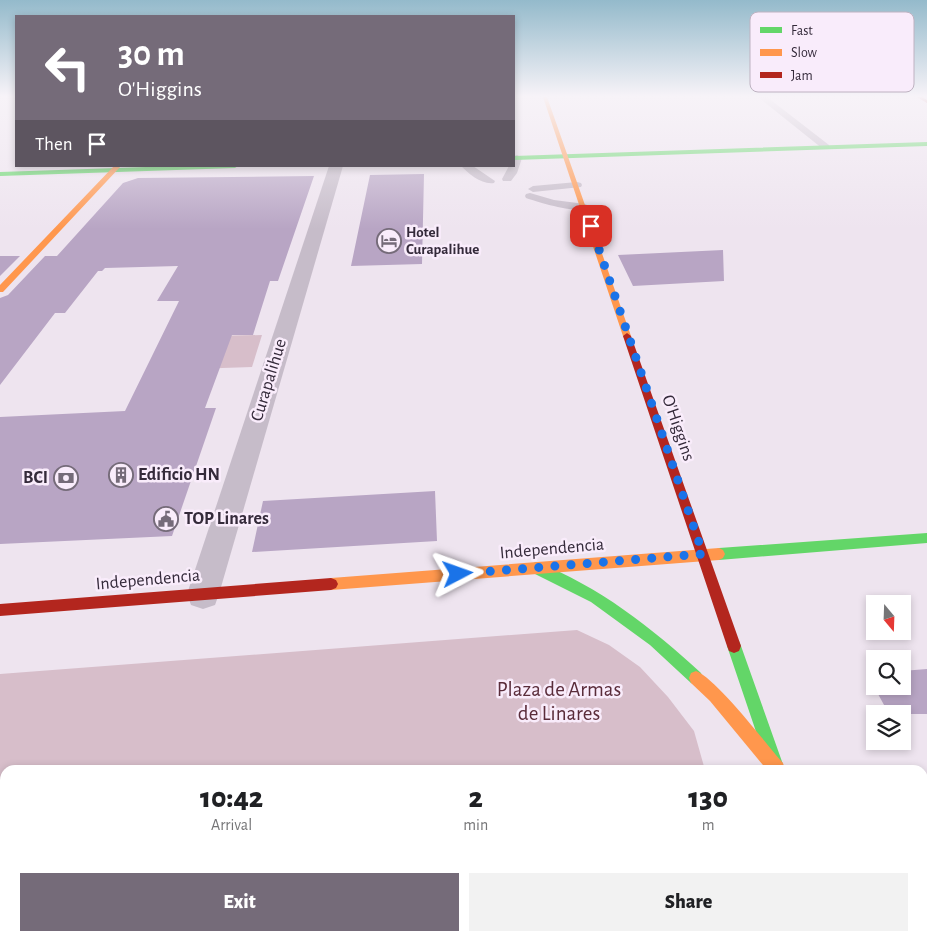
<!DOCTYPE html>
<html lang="en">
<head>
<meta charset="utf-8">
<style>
	body { margin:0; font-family:"Alegreya Sans",sans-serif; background:#f2f2f2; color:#202124; height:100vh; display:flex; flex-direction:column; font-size:19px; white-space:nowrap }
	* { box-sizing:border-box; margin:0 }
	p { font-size:16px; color:#757577 }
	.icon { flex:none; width:28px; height:28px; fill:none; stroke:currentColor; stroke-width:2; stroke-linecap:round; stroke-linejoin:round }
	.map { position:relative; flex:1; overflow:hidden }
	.sheet { position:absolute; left:0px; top:765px; width:928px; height:176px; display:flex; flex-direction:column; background:#fff; border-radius:15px 15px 0 0; box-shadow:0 2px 8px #0003 }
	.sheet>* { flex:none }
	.banner { position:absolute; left:15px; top:15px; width:500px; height:152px; border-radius:0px; box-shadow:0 2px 8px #0003; background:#756b79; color:#fff; overflow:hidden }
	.needle { width:32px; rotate:161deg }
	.fabs { position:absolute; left:866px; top:595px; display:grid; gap:10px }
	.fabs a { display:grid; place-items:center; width:45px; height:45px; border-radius:0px; background:#fff; box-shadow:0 2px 8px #0003; font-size:25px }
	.pin { position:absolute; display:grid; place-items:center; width:42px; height:42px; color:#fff; margin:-21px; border-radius:10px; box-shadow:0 2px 8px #0006 }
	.me { position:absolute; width:55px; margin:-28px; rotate:86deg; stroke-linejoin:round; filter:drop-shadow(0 0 4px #0008) }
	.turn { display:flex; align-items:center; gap:18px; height:105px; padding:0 20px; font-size:22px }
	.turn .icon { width:65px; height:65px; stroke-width:2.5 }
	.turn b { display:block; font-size:35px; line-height:42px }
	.then { display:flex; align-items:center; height:48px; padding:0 20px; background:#0003; gap:10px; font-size:19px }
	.eta { display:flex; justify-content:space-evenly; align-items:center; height:85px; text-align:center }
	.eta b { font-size:30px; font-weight:800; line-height:35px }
	.primary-button { display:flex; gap:10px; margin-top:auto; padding:10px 20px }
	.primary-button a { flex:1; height:58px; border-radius:0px; background:#756b79; color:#fff; font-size:20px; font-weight:800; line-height:58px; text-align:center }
	.primary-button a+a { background:#f2f2f2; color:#202124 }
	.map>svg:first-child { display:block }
	.green { fill:#d7beca }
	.building { fill:#b8a5c4 }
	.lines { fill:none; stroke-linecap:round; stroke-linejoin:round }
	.lane { fill:#c6bcc9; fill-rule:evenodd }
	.street { fill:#c6bcc9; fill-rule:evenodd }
	.fast { fill:#63d668; fill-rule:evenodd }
	.slow { fill:#ff974d; fill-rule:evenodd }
	.jam { fill:#b3261e; fill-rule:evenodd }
	.route { stroke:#1a73e8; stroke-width:9; stroke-dasharray:0 16.2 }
	.labels { text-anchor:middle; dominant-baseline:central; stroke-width:5; stroke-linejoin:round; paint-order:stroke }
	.far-poi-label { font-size:15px; font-weight:bold; fill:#342a3a; stroke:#f9ecfb; text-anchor:start }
	.street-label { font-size:18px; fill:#342a3a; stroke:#f9ecfb }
	.poi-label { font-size:18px; font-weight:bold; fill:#342a3a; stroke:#f9ecfb; text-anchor:start }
	.near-park-label { font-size:21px; fill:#5a2c3a; stroke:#f9ecfb }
	.key { fill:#f9ecfb; stroke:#beb2c1; stroke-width:1 }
	.key-label { font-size:14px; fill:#342a3a }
</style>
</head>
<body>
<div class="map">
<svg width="927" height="941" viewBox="0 0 927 941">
	<rect width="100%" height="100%" fill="#eee4ef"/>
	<!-- green -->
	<path class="green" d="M262,335L252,367L193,369L207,336Z
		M577,630L609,645L640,667L668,697L694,731L705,770H5V936H751L753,941H0V674Z"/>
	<!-- building -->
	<path class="building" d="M424,174L422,264L351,266L370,175Z
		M314,176L278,281H270L253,335H232L205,408H216L172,536L0,544V417L125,411L179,301H157L178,266L105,268L102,271H98L65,313H55L0,385V298L8,295L45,256H57L123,183L138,178Z
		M723,250L724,281L633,286L618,255Z
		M0,256H20L0,276Z
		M435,491L437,541L252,552L263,501Z
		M927,669V714H889L867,674H875V686H902V671Z"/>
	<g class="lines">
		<!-- lane -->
		<path class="lane" d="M758,97H767L829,145V149H823Z
			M517,155L522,158L517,173L511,181H503L502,179L509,166H514V156Z
			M461,166H473L495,181L494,183C482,185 469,174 461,166Z
			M577,182L581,183L582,185L581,187L533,192L528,189L533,186Z
			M530,193L554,200L585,204L591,207C581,216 539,202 526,198L525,196L526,194Z"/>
		<!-- street -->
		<path class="street" d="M329,166H343L219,594L215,605L203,609L191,605L187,594Z"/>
		<!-- fast -->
		<path class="fast" d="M927,142V146L514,160V156Z
			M175,166H238L235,168L0,176V172Z
			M927,533V543L719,560L715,558L713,554L715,550L719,548Z
			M536,562C599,586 652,628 701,673L703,678L701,683L696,685L691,683L650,645L591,602L531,572L530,568L531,564Z
			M734,639L739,641L741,646L785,770H769L727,646L729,641Z"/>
		<!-- slow -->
		<path class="slow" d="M543,97H547L631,336L630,338H624L623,336Z
			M114,166H121L3,292H0V285Z
			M719,548L723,550L725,554L723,558L719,560L331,590L326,588L324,584L326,580L331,578Z
			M696,671C718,680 765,743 783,763L785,770H767L710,701L691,683L689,678L691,673Z"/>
		<!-- jam -->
		<path class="jam" d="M917,97H922L927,100V103Z
			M627,333L631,336L741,646L739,651L734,653L729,651L727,646L623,336Z
			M331,578L336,580L338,584L336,588L331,590L0,616V604Z
			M829,936H849L851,941H831Z"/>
	</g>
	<!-- sky -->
	<linearGradient id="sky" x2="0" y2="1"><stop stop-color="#94bacb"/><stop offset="0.42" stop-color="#f7f3f8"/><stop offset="1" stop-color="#f7f3f8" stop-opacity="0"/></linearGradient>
	<rect width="927" height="229" fill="url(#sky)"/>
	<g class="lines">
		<!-- route -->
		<path class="route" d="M458,574L703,554L591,226"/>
	</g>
	<!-- icons -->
	<defs>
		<symbol id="hotel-ring" viewBox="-11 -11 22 22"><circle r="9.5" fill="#f9ecfb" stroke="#756b79" stroke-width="1.5"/><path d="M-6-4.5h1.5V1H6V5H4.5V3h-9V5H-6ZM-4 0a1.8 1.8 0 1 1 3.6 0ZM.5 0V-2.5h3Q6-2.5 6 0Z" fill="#756b79"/></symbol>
		<symbol id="building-ring" viewBox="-11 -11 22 22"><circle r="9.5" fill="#f9ecfb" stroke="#756b79" stroke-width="1.5"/><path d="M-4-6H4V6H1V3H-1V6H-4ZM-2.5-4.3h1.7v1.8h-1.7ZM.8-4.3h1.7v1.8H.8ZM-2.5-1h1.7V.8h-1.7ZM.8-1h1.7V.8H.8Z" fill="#756b79"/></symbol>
		<symbol id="bank-ring" viewBox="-11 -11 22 22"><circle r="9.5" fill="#f9ecfb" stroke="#756b79" stroke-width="1.5"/><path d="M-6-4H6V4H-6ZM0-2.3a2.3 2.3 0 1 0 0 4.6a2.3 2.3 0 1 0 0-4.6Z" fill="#756b79"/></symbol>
		<symbol id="civic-ring" viewBox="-11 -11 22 22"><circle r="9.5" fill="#f9ecfb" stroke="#756b79" stroke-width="1.5"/><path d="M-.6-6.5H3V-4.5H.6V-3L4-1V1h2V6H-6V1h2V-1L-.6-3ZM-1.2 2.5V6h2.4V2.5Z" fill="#756b79"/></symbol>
	</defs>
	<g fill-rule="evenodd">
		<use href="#hotel-ring" x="375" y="227" width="28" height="28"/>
		<use href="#building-ring" x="107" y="461" width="28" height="28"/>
		<use href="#bank-ring" x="52" y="464" width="28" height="28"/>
		<use href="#civic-ring" x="152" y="505" width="28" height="28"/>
	</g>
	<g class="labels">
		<!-- far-poi labels -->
		<g class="far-poi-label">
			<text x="406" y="232">Hotel<tspan x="406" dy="17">Curapalihue</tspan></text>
		</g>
		<!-- street labels -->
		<g class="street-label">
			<text transform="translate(269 380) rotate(-73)">Curapalihue</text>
			<text transform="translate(678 428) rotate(71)">O'Higgins</text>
			<text transform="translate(552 549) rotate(-5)">Independencia</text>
			<text transform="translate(148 580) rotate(-5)">Independencia</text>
		</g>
		<!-- poi labels -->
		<g class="poi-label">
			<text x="138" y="475">Edificio HN</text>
			<text x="48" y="478" text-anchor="end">BCI</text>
			<text x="184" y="519">TOP Linares</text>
		</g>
		<!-- near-park labels -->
		<g class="near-park-label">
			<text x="559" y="689">Plaza de Armas<tspan x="559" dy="24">de Linares</tspan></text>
		</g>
	</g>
	<!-- legend -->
	<rect x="750" y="12" width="164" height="80" rx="8" class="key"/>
	<rect x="760" y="27" width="22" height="6" fill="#63d668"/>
	<rect x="760" y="49" width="22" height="7" fill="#ff974d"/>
	<rect x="760" y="72" width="22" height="6" fill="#b3261e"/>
	<g class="key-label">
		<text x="791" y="35">Fast</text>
		<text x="791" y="57">Slow</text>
		<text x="791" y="80">Jam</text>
	</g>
</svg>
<div class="fabs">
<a><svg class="needle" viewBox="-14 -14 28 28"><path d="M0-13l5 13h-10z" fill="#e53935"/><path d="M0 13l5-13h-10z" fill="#757577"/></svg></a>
<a><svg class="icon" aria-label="search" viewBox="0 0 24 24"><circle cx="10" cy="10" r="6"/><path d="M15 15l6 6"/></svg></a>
<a><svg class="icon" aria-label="layers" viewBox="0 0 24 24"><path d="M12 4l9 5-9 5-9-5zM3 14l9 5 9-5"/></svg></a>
</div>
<div class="pin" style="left:591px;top:226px;background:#d93025"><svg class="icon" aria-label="arrive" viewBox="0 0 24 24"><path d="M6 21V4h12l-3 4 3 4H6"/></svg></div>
<svg class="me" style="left:458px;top:574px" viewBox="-20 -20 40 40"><path d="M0-17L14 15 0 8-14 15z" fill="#1a73e8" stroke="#fff" stroke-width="4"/></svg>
<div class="banner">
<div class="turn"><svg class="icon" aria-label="left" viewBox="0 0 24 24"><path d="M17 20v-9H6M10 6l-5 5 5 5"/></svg><div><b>30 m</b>O'Higgins</div></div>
<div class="then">Then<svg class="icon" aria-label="arrive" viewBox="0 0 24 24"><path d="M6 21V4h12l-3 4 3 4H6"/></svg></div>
</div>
<section class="sheet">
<div class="eta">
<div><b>10:42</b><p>Arrival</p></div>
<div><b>2</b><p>min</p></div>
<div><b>130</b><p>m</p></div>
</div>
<div class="primary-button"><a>Exit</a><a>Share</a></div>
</section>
</div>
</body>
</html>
